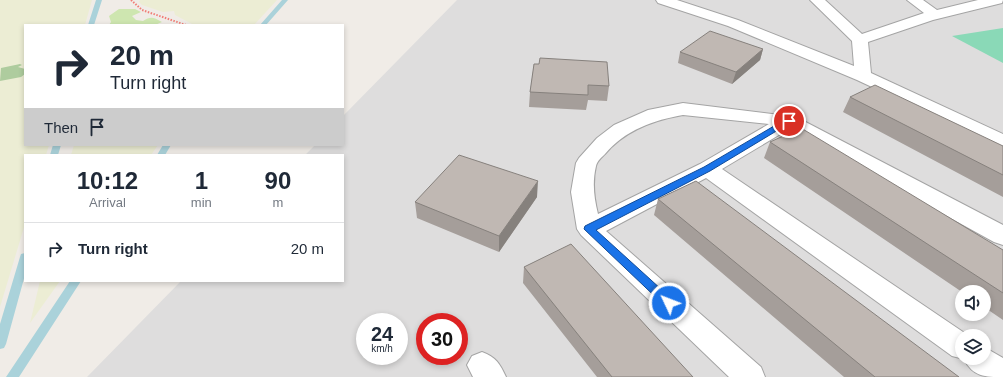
<!DOCTYPE html>
<html lang="en">
<head>
<meta charset="utf-8">
<style>
	body { margin:0; font-family:Arial,sans-serif; background:#f2f2f3; color:#1f2937; height:100vh; display:flex; flex-direction:column; font-size:15px; white-space:nowrap }
	* { box-sizing:border-box; margin:0 }
	p { font-size:13px; color:#747a83 }
	.icon { flex:none; width:22px; height:22px; fill:none; stroke:currentColor; stroke-width:2; stroke-linecap:round; stroke-linejoin:round }
	.map { position:relative; flex:1; overflow:hidden }
	.drawer { position:absolute; left:24px; top:154px; width:320px; height:128px; display:flex; flex-direction:column; background:#fff; border-radius:0px; box-shadow:0 2px 6px #0003 }
	.drawer>* { flex:none }
	.guide { position:absolute; left:24px; top:24px; width:320px; height:122px; border-radius:0px; box-shadow:0 2px 6px #0003; background:#fff; color:#1f2937; overflow:hidden }
	.buttons { position:absolute; left:955px; top:285px; display:grid; gap:8px }
	.buttons a { display:grid; place-items:center; width:36px; height:36px; border-radius:50%; background:#fff; box-shadow:0 2px 6px #0003; font-size:20px }
	.speed { position:absolute; left:356px; top:313px; display:flex; gap:8px; font-size:20px; font-weight:700; text-align:center }
	.speed>* { display:grid; place-content:center; width:52px; height:52px; border-radius:50%; background:#fff; box-shadow:0 2px 6px #0003; line-height:1 }
	.speed small { font-size:10px; font-weight:400 }
	.speed .limit { border:6px solid #d22; background:#fff; color:#111 }
	.pin { position:absolute; display:grid; place-items:center; width:34px; height:34px; color:#fff; margin:-17px; border:2px solid #fff; border-radius:50%; box-shadow:0 1px 4px #0007 }
	.me { position:absolute; width:44px; margin:-22px; rotate:313deg; stroke-linejoin:round; filter:drop-shadow(0 0 3px #0008) }
	.turn { display:flex; align-items:center; gap:14px; height:84px; padding:0 20px; font-size:18px }
	.turn .icon { width:52px; height:52px; stroke-width:2.5 }
	.turn b { display:block; font-size:28px; line-height:34px }
	.then { display:flex; align-items:center; height:38px; padding:0 20px; background:#0003; gap:8px; font-size:15px }
	.eta { display:flex; justify-content:space-evenly; align-items:center; height:68px; text-align:center }
	.eta b { font-size:24px; font-weight:800; line-height:28px }
	ul { padding:0; list-style:none }
	li { display:flex; align-items:center; gap:12px; height:52px; padding:0 20px; border-top:1px solid #e0e1e3 }
	li div { flex:1 }
	li b { display:block; font-size:15px }
	li em { font-style:normal }
	.map>svg:first-child { display:block }
	.residential { fill:#dedddd; fill-rule:evenodd }
	.farmland { fill:#ecedd4 }
	.grass { fill:#cee6b0 }
	.forest { fill:#aecc9e }
	.pitch { fill:#8ad9b7 }
	.lines { fill:none; stroke-linecap:round; stroke-linejoin:round }
	.stream { fill:#aad2da; fill-rule:evenodd }
	.minor-casing { stroke:#a4a4a4; stroke-width:2 }
	.path { stroke:#f17d77; stroke-width:2; stroke-dasharray:1.5 1.5; stroke-linecap:butt }
	.minor { fill:#fff; fill-rule:evenodd }
	.wall { fill:#a59e9a }
	.shaded-wall { fill:#86817d }
	.building { fill:#c0b8b3; stroke:#86817d }
	.route { fill:#1a73e8; stroke:#114b97 }
</style>
</head>
<body>
<div class="map">
<svg width="1003" height="377" viewBox="0 0 1003 377">
	<rect width="100%" height="100%" fill="#f0ece7"/>
	<!-- residential -->
	<path class="residential" d="M457,0H1003V377H87L181,281H343V155H305L315,145H343V116ZM962,292H984V314H962ZM365,322H399V356H365ZM425,322H459V356H425ZM962,336H984V358H962Z"/>
	<!-- farmland -->
	<path class="farmland" d="M0,0H92L85,25H25V145H49L46,155H25V224L0,307Z
		M140,0H277L254,25H194L175,15L174,11L163,12L142,5L139,2Z
		M74,145H158L151,155H71Z
		M40,281H60L30,323Z"/>
	<!-- grass -->
	<path class="grass" d="M119,9H135L141,12L132,16L136,20L143,21C151,16 153,17 162,22L155,25H109L111,22L109,16Z"/>
	<!-- forest -->
	<path class="forest" d="M20,64L22,65L18,67L25,69V74L21,77L0,81L1,68Z"/>
	<!-- pitch -->
	<path class="pitch" d="M1003,28V63L952,36Z"/>
	<g class="lines">
		<!-- stream -->
		<path class="stream" d="M96,0H102L94,25H88Z
			M282,0H288L266,25H260Z
			M53,145H61L58,155H50Z
			M163,145H171L165,155H157Z
			M25,253V275L6,344L4,348L0,349V324L20,257L21,254Z
			M70,281H81L19,377H6Z"/>
		<defs>
			<path id="minor" d="M656,0H677L738,20L854,66L852,41L810,0H825L862,34L924,13L907,0H923L937,10L978,0H1003L1002,3L933,20L868,42L871,73L1003,134V147L996,145L857,80L728,26L658,3Z
				M683,103L796,117L1003,225V245L994,242L789,129L722,169L969,336H962V358H984V347L1003,358V377C985,377 973,377 964,359L952,356L706,178L606,231L761,367L765,377H729L581,235L577,229L571,192L576,163L579,158L597,138L614,125L648,110ZM683,115L769,124L700,164L598,214C594,198 592,183 596,166C597,161 602,157 605,154C625,130 654,120 683,115Z
				M482,352C496,357 500,364 506,377H473L467,365L472,356Z"/>
		</defs>
		<!-- minor casing -->
		<use href="#minor" class="minor-casing"/>
		<!-- path -->
		<path class="path" d="M131,0L142,10L186,25"/>
		<!-- minor -->
		<use href="#minor" class="minor"/>
	</g>
	<!-- wall -->
	<path class="wall" d="M763,49L760,60L732,84L678,63L680,52Z
		M534,64L609,86L607,101L588,100L586,110L529,107L530,92Z
		M850,97L1003,146V197L843,112Z
		M770,142L1003,250V320L984,307V292H962L764,158Z
		M537,197L499,252L417,218L415,202Z
		M658,199L959,377H844L654,215Z
		M524,267L693,377H597L523,283Z"/>
	<!-- shaded-wall -->
	<path class="shaded-wall" d="M763,49L760,60L732,84L736,72Z
		M538,181L537,197L499,252V236Z"/>
	<!-- building -->
	<path class="building" d="M710,31L763,49L736,72L680,52Z
		M540,58L607,62L609,86L588,85V95L530,92L534,64H539Z
		M875,85L1003,146V175L850,97Z
		M801,128L1003,250V293L770,142Z
		M459,155L538,181L499,236L415,202Z
		M696,181L959,377H875L658,199Z
		M571,244L693,377H612L524,267Z"/>
	<!-- route -->
	<path class="route" d="M786,119H791L793,121L710,171L596,230L673,300L675,303L673,306L669,308L665,306L584,229L585,226L704,167Z"/>
</svg>
<div class="buttons">
<a><svg class="icon" aria-label="sound" viewBox="0 0 24 24"><path d="M4 9h4l5-4v14l-5-4H4zM17 9q2 3 0 6"/></svg></a>
<a><svg class="icon" aria-label="layers" viewBox="0 0 24 24"><path d="M12 4l9 5-9 5-9-5zM3 14l9 5 9-5"/></svg></a>
</div>
<div class="speed"><div>24<small>km/h</small></div><div class="limit">30</div></div>
<div class="pin" style="left:789px;top:121px;background:#d93025"><svg class="icon" aria-label="arrive" viewBox="0 0 24 24"><path d="M6 21V4h12l-3 4 3 4H6"/></svg></div>
<svg class="me" style="left:669px;top:303px" viewBox="-20 -20 40 40"><circle r="17" fill="#1a73e8" stroke="#fff" stroke-width="3"/><path d="M0-11L8 9 0 5-8 9z" fill="#fff"/></svg>
<div class="guide">
<div class="turn"><svg class="icon" aria-label="right" viewBox="0 0 24 24"><path d="M7 20v-9h11M14 6l5 5-5 5"/></svg><div><b>20 m</b>Turn right</div></div>
<div class="then">Then<svg class="icon" aria-label="arrive" viewBox="0 0 24 24"><path d="M6 21V4h12l-3 4 3 4H6"/></svg></div>
</div>
<section class="drawer">
<div class="eta">
<div><b>10:12</b><p>Arrival</p></div>
<div><b>1</b><p>min</p></div>
<div><b>90</b><p>m</p></div>
</div>
<ul>
<li><svg class="icon" aria-label="right" viewBox="0 0 24 24"><path d="M7 20v-9h11M14 6l5 5-5 5"/></svg><div><b>Turn right</b></div><em>20 m</em></li>
</ul>
</section>
</div>
</body>
</html>
